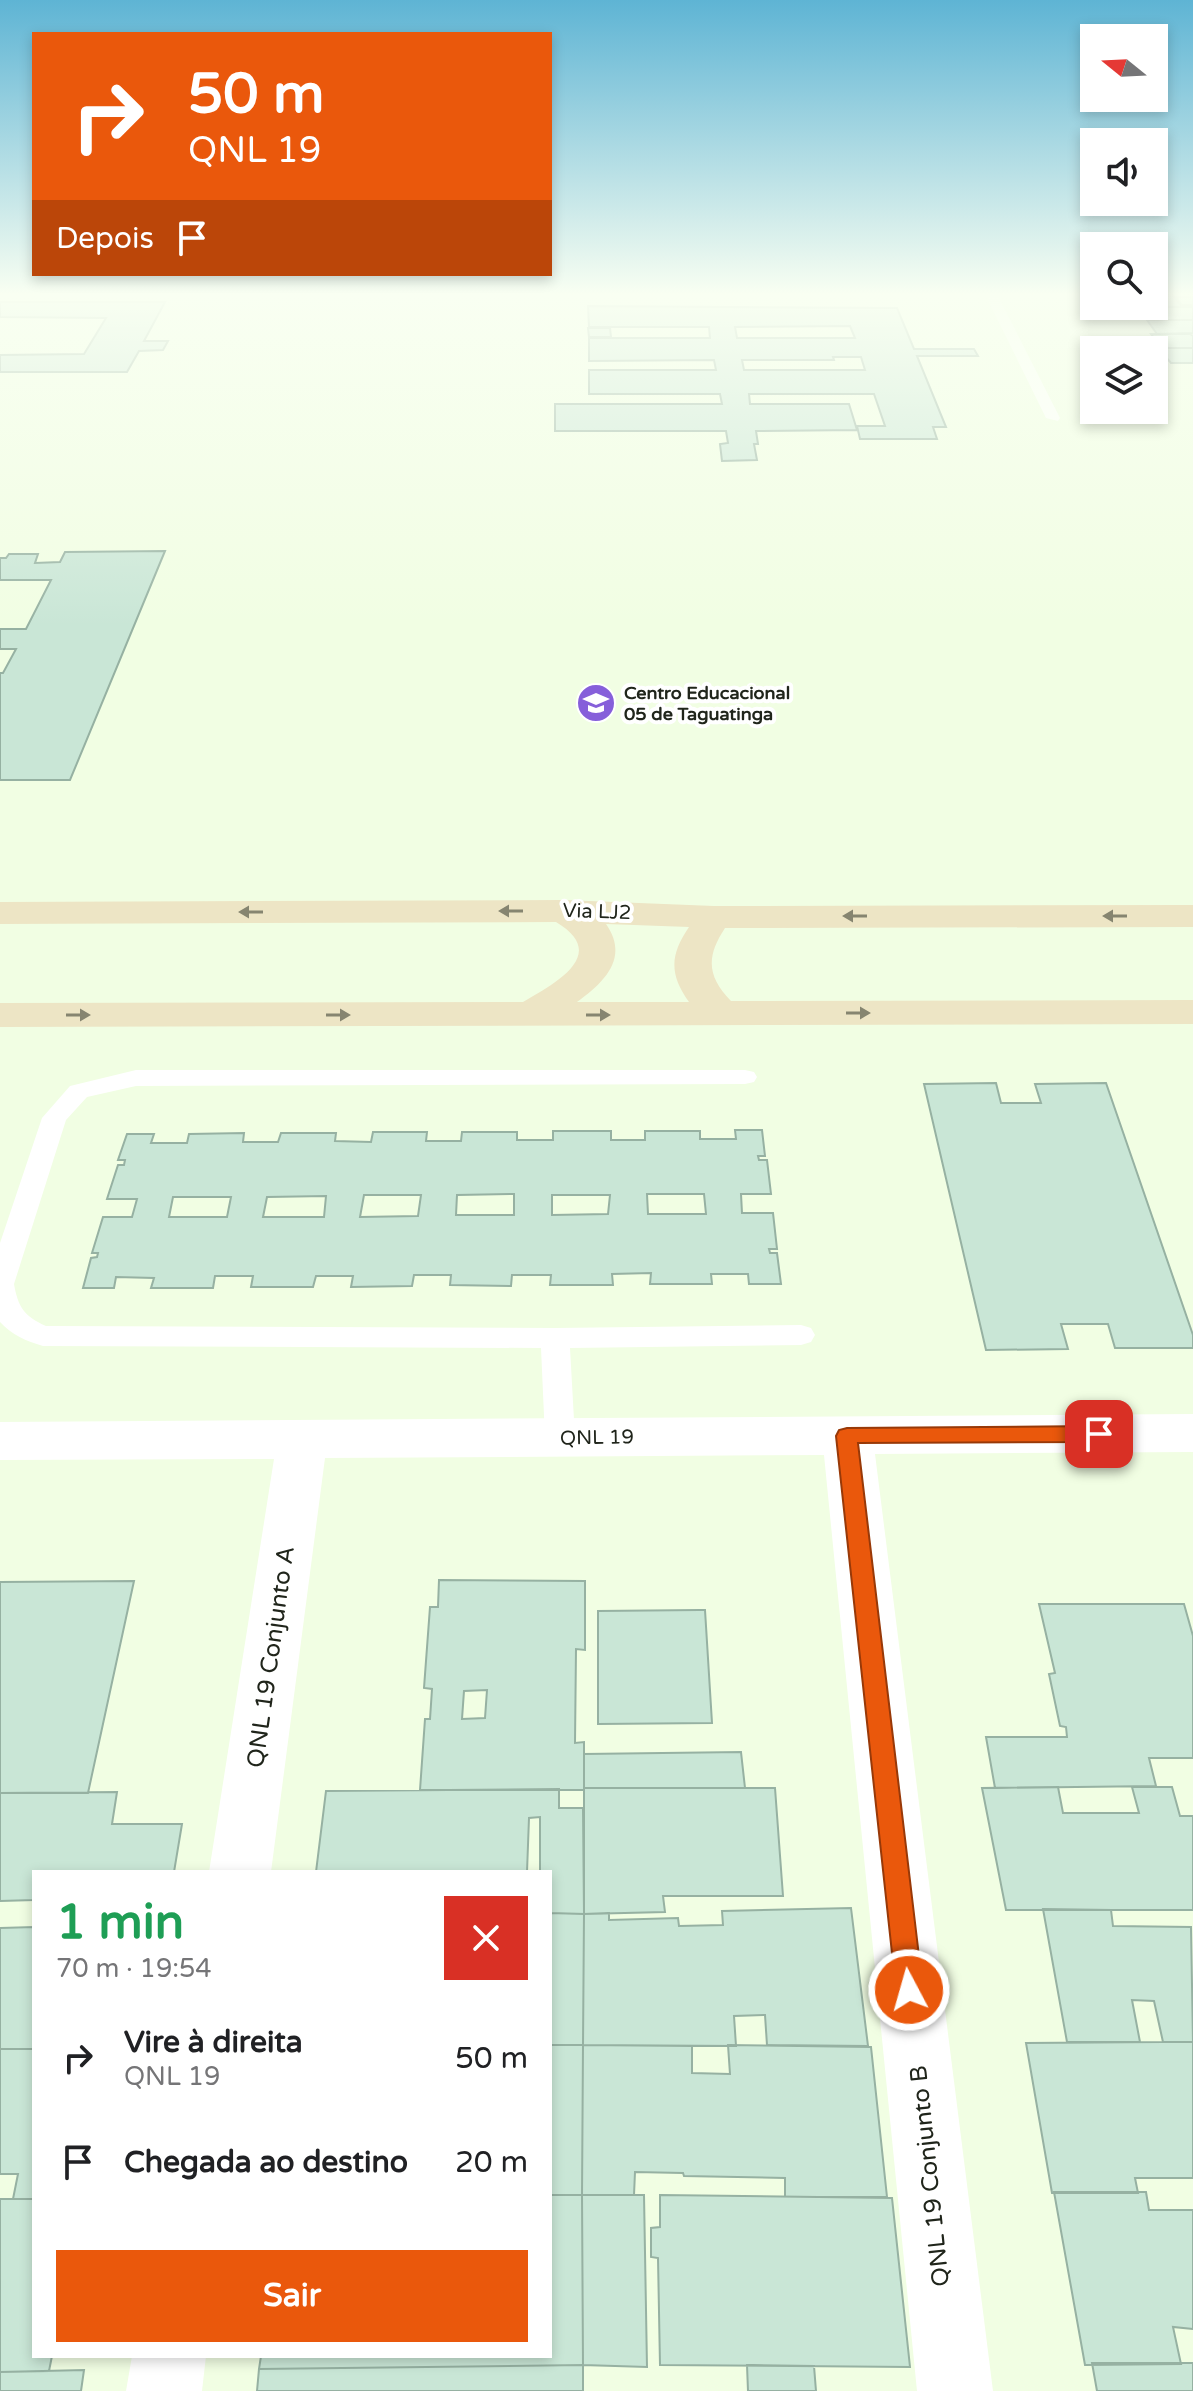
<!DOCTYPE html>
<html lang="pt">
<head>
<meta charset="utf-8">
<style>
	body { margin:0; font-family:"Varela Round",sans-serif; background:#f2f2f2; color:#202124; height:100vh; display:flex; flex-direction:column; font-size:30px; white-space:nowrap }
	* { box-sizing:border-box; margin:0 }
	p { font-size:26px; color:#757577 }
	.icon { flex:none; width:44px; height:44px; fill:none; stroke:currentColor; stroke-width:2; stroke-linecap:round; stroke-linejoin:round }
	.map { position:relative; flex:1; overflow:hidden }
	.drawer { position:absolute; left:32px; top:1870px; width:520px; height:488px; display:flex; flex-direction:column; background:#fff; border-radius:0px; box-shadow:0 4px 12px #0003 }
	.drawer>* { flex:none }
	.hud { position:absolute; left:32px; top:32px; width:520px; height:244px; border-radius:0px; box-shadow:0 4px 12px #0003; background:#ea580c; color:#fff; overflow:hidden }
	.needle { width:52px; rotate:288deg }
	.controls { position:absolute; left:1080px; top:24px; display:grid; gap:16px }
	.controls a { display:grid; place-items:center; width:88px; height:88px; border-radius:0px; background:#fff; box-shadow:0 4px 12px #0003; font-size:40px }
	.pin { position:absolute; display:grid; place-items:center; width:68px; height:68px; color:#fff; margin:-34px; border-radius:16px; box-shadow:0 4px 12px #0006 }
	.me { position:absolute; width:88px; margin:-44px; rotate:354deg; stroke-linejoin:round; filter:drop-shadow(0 0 6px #0008) }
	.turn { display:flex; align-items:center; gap:28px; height:168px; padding:0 24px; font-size:36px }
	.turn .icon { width:104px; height:104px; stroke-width:2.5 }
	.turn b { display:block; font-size:56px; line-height:68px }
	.then { display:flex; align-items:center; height:76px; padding:0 24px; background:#0003; gap:16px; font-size:30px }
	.round { display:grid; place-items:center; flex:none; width:84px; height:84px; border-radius:0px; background:#f2f2f2 }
	.overview { display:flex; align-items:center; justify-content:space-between; height:136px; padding:0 24px }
	h1 { font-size:48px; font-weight:700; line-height:60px; color:#1e9e55 }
	.action { display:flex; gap:16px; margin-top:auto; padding:16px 24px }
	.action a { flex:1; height:92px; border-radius:0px; background:#ea580c; color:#fff; font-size:32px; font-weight:700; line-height:92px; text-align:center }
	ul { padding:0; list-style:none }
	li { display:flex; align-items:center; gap:24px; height:104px; padding:0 24px }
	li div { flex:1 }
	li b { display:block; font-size:30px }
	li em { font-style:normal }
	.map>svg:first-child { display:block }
	.building { fill:#c9e6d6; stroke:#96b1a2; stroke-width:2; fill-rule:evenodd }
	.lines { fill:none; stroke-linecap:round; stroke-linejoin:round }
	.service { fill:#fff; fill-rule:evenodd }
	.minor { fill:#fff; fill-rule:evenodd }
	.secondary { fill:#ede5c5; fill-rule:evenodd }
	.oneway { fill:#868570 }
	.route { fill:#ea580c; stroke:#983908; stroke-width:2 }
	.labels { text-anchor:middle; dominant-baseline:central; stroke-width:8; stroke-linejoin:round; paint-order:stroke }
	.far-poi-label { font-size:18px; font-weight:bold; fill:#20251b; stroke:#fff; text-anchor:start }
	.street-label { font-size:20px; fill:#20251b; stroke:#fff }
	.near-street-label { font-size:24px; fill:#20251b; stroke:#fff }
</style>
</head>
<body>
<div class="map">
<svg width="1193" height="2391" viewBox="0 0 1193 2391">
	<rect width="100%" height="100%" fill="#f1fee3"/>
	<!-- building -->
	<path class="building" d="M1154,294H1172L1182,307L1136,306H1154V301H1159Z
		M1186,294H1193V305H1182L1175,297H1189Z
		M0,302H165L144,341H168L163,350L139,351L127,372H0V355L84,354L106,318L0,317Z
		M588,306L897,308L914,349H974L978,356H917L946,427H933L937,439H860L857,426H885L874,394H749L750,404H849L857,430L756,431L758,444H754L757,460L722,461L720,444L728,443L726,431H555V404H722L720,394H589V370H716L714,360L589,361V338H710L709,327H589ZM850,326L855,338H737L735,327ZM833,357H861L865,370H744L742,360H834Z
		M1113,307H1193V320H1147L1142,314H1161L1159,311H1116Z
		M1147,320H1193V333L1157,334Z
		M588,328H610L611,337H589Z
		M1151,334H1190L1193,336V348H1162Z
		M1158,348H1193V363H1171Z
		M165,551L70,780H0V673H3L16,649H0V629H26L51,580H0V558H6L9,554H38L35,563L60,562L65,552Z
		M996,1083L1001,1103H1041L1035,1084L1106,1083L1193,1335V1348H1115L1108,1324H1061L1068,1349L986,1350L924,1084Z
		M735,1130H762L765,1156H758L759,1160H767L771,1194H741L742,1213H773L777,1249H769L770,1253H777L781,1284H749L748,1274H711L712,1284H650L651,1273L612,1274L613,1285H550L551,1275H512L511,1286L450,1285L451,1275H414L412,1286L351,1287L353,1276H316L313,1287H251L253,1276H215L213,1288H151L154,1278L116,1277L114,1288H83L91,1258L97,1257L98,1253H92L103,1217H132L137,1199H107L118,1165H124L125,1160H118L127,1134H154L151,1143H187L189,1134L244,1133L243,1142H278L281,1133H336L335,1141L371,1142L373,1132H427L426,1141H461L462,1132H517V1140H553V1131H611V1140H645V1131H700V1139H736ZM514,1194V1215H456L457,1195ZM647,1194H704L706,1214H648ZM364,1195H421L418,1216L360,1217ZM552,1195H610L608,1214L552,1215ZM326,1196L324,1217H263L267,1197ZM173,1197H231L227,1217H169Z
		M439,1580L585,1581V1650L576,1649L575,1743L584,1742V1790H420L425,1719H430L432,1689L424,1688L430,1607H438ZM487,1690L485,1718L462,1719L464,1691Z
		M134,1581L88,1793H0V1582Z
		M1039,1604H1184L1193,1636V1758H1149L1156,1786L995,1788L986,1737H1067L1066,1727L1060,1726L1049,1674L1055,1673Z
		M699,1610H705L712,1723L598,1724V1611Z
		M741,1752L745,1788H584V1754Z
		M1058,1787L1063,1813H1139L1132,1787H1172L1180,1816H1193V1910H1006L982,1788Z
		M584,1788H775L783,1896H663L665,1912L584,1914Z
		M559,1789V1808H583L584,1914L550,1913V1872H540V1817L529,1818L527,1872H316L326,1791Z
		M117,1792L112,1824H182L174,1872H34V1900L0,1901V1793Z
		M851,1908L868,2046L767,2045L765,2015L734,2016L736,2046L583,2045L584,1914L609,1913V1920L678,1918L679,1926L723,1925L722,1911Z
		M1043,1909L1111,1910L1113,1926L1191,1927L1193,2042H1163L1154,2001L1132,2000L1140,2042H1067Z
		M550,1913L584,1914L583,2045H550Z
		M34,1927V2049H0V1928Z
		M1163,2042H1193V2178H1135L1138,2193H1052L1026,2043Z
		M550,2045H583L582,2195H550Z
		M583,2045L692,2046V2073L730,2074L728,2045L871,2047L887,2197H785V2178L684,2176L683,2173L635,2172L634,2195H582Z
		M0,2049H34V2199H13L18,2174H0Z
		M1054,2192H1146L1149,2210H1193V2329L1173,2327L1181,2364L1085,2365Z
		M550,2195H582L583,2365L259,2369L261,2356H550Z
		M582,2195H644L647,2367L583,2365Z
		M660,2195L892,2198L910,2367L660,2365L658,2258L651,2257V2228L660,2227Z
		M0,2199H34V2356H52L49,2371L0,2372Z
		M1092,2363H1193V2391H1097Z
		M583,2365V2391H257L259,2369Z
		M747,2365L814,2366L816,2391H748Z
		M84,2370L81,2391H0V2372Z"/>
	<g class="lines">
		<!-- service -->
		<path class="service" d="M52,292H168L170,294L164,298H56L52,297Z
			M984,292H996L1060,418L1058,421L1046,418Z
			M136,1070H745L754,1072L757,1077L754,1082L745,1084L136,1086L87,1097L66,1120L14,1284C18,1307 24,1316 46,1326L555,1328L801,1325L811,1328L815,1335L811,1342L801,1345L570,1348L575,1438L571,1446L560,1449L549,1446L545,1438L541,1348L43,1346C26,1341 12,1335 0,1322V1243L42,1118L70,1086Z"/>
		<!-- minor -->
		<path class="minor" d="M1193,1414V1452L875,1454L993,2391H917L824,1455L325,1458L271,1872H209L274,1459L0,1460V1422Z
			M132,2356H206L202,2391H126Z"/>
		<!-- secondary -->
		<path class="secondary" d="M564,900L714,906L1193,905V927L725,928C706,957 707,976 731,1001L1193,1000V1024L0,1027V1003L523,1002C556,983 610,954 556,922L0,924V902ZM606,924L689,927C670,955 669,974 689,1002H577C606,981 629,957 606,924Z"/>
	</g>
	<!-- one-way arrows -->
	<defs><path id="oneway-solid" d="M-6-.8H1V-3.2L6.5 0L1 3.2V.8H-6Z" transform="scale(2)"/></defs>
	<g class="oneway">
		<use href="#oneway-solid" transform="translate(511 911) rotate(180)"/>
		<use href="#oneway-solid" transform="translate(251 912) rotate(180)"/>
		<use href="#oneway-solid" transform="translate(855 916) rotate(180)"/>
		<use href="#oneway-solid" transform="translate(1115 916) rotate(180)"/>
		<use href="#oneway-solid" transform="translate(858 1013)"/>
		<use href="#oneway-solid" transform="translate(78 1015)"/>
		<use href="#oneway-solid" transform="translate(338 1015)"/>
		<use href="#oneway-solid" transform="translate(598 1015)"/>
	</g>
	<!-- sky -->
	<linearGradient id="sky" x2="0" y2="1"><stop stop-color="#5eb4d4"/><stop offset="0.47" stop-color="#f9fff2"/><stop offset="1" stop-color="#f9fff2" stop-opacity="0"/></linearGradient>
	<rect width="1193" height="626" fill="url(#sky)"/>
	<!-- route -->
	<path class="route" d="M1099,1426L1106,1428L1109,1434L1106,1439L1099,1442L858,1443L923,1990L919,2000L909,2004L900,2000L896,1990L836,1436L839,1430L847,1428Z"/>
	<!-- icons -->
	<defs>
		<symbol id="school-disc" viewBox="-11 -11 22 22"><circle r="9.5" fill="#865fda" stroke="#fff"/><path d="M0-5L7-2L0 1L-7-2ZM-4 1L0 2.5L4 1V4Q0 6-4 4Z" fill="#fff"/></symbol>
	</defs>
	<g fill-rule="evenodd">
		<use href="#school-disc" x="574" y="681" width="44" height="44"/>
	</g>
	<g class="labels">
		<!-- far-poi labels -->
		<g class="far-poi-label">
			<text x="624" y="693">Centro Educacional<tspan x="624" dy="21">05 de Taguatinga</tspan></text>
		</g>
		<!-- street labels -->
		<g class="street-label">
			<text transform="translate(597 912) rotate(2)">Via LJ2</text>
			<text transform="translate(597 1438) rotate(-1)">QNL 19</text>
		</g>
		<!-- near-street labels -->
		<g class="near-street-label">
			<text transform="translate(271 1657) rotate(-82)">QNL 19 Conjunto A</text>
			<text transform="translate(930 2176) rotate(-96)">QNL 19 Conjunto B</text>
		</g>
	</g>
</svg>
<div class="controls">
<a><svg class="needle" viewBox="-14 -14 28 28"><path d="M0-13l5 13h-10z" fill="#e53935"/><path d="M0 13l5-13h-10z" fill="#757577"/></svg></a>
<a><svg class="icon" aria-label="sound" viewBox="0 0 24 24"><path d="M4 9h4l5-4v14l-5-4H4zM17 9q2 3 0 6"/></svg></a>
<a><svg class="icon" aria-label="search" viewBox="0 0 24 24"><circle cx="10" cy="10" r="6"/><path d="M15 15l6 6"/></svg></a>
<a><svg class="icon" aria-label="layers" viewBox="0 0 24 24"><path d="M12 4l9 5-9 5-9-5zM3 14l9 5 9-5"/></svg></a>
</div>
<div class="pin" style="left:1099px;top:1434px;background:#d93025"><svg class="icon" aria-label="arrive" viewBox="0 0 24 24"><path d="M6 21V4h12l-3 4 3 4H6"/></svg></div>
<svg class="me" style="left:909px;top:1990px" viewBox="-20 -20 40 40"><circle r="17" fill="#ea580c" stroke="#fff" stroke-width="3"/><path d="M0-11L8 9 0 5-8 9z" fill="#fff"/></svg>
<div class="hud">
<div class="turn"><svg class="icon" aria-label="right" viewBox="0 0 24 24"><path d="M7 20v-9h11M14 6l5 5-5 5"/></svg><div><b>50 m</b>QNL 19</div></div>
<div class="then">Depois<svg class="icon" aria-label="arrive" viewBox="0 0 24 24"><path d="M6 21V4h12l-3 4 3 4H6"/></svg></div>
</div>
<section class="drawer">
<div class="overview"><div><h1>1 min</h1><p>70 m · 19:54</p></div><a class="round" style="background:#d93025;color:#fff"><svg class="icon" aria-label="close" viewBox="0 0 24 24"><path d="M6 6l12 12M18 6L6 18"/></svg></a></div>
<ul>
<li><svg class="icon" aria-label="right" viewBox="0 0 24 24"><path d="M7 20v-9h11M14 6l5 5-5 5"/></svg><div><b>Vire à direita</b><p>QNL 19</p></div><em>50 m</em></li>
<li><svg class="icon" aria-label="arrive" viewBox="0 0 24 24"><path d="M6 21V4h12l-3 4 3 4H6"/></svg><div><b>Chegada ao destino</b></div><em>20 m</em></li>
</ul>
<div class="action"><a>Sair</a></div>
</section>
</div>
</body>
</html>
